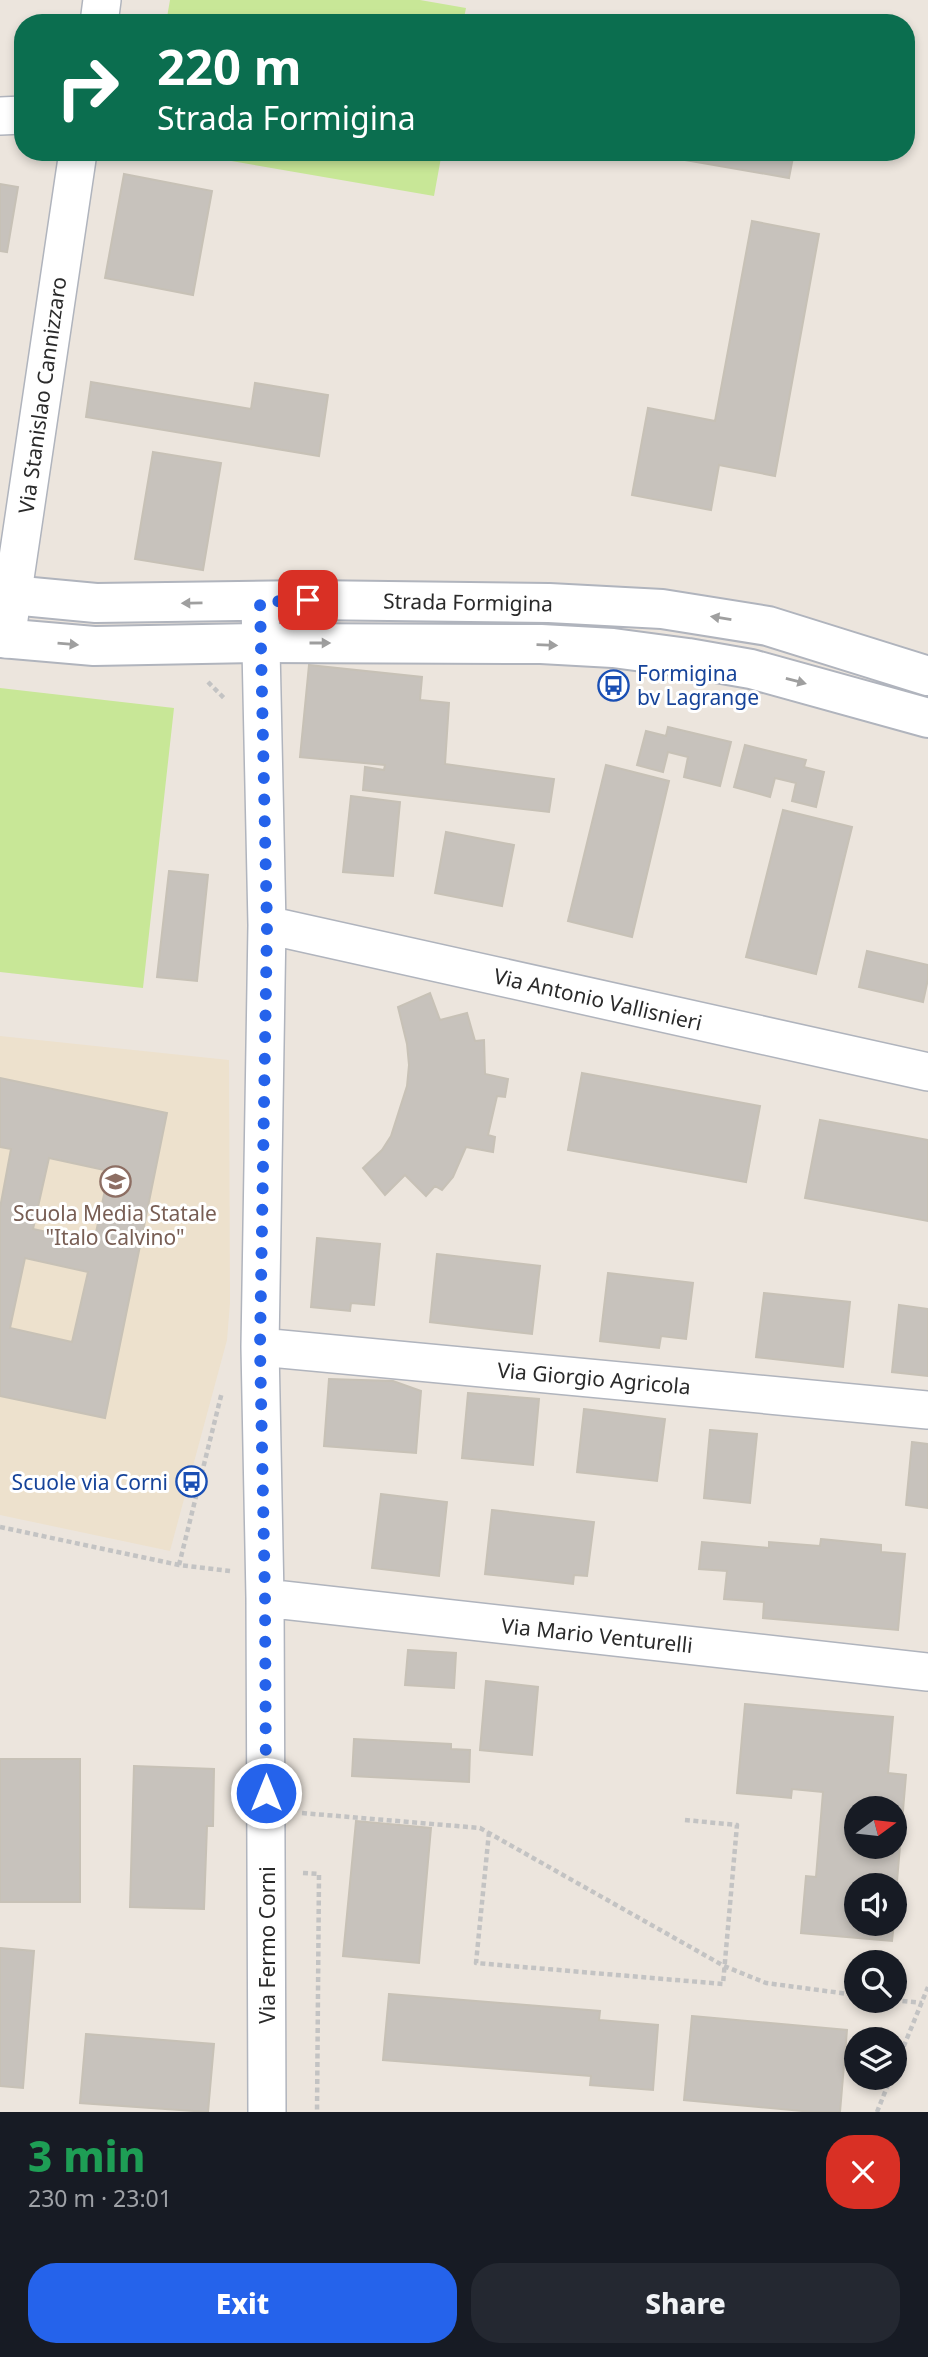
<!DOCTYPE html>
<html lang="en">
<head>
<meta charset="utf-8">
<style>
	body { margin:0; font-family:"Noto Sans",sans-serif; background:#242831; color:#f1f3f6; height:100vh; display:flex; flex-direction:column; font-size:26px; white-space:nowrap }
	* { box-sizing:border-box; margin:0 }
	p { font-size:23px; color:#9ea1a6 }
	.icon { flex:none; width:38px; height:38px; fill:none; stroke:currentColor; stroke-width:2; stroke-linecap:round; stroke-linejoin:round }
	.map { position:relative; height:2112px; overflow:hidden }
	.details { display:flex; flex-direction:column; background:#171b24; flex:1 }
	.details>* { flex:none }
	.hud { position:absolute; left:14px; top:14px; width:901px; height:147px; border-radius:28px; box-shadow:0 4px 10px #0003; background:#0b6e4f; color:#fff; overflow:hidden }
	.needle { width:46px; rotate:75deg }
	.controls { position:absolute; left:844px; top:1796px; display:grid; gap:14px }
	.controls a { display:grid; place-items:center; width:63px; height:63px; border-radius:50%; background:#171b24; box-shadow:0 4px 10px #0003; font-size:35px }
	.pin { position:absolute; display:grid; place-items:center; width:60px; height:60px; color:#fff; margin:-30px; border-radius:14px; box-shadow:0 4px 10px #0006 }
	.me { position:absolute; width:77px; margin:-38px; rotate:0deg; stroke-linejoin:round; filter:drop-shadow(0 0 5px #0008) }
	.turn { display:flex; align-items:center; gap:24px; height:147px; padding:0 28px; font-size:32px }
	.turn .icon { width:91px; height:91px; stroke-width:2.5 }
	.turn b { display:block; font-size:49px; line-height:60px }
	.round { display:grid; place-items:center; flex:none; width:74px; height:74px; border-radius:28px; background:#242831 }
	.summary { display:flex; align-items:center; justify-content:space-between; height:119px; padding:0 28px }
	h1 { font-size:42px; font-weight:800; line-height:52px; color:#1e9e55 }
	.primary-button { display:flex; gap:14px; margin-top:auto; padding:14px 28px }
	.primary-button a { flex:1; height:80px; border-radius:28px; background:#2563eb; color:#fff; font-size:28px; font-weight:800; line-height:80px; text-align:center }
	.primary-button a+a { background:#242831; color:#f1f3f6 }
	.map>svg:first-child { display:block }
	.education { fill:#ede1cd }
	.pitch { fill:#c8e797 }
	.building { fill:#c7c2bc; stroke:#c7c1b6; stroke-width:2; fill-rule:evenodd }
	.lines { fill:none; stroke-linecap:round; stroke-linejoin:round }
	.minor-casing { stroke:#b0b4bd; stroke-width:40 }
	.tertiary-casing { stroke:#b0b4bd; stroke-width:42 }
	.path { stroke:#c3c3c3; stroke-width:4.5; stroke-dasharray:5 3.5; stroke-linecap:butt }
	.minor { stroke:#fff; stroke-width:37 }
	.tertiary { stroke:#fff; stroke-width:38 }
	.oneway { fill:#9f9f9f }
	.route { stroke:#2563eb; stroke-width:12; stroke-dasharray:0 21.6 }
	.labels { text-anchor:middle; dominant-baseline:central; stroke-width:6; stroke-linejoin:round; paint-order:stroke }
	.street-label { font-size:21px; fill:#2a2a2a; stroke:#fff }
	.transit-label { font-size:21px; fill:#164399; stroke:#fff; text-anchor:start }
	.education-label { font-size:21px; fill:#785e54; stroke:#fff }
</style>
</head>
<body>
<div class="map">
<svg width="928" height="2112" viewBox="0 0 928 2112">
	<rect width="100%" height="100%" fill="#ece5dd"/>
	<!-- education -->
	<path class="education" d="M0,1036L229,1060L230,1303L227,1340L170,1551L0,1515Z"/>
	<!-- pitch -->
	<path class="pitch" d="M170,0H420L466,8L463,23H166Z
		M179,152H442L434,196Z
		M0,688L174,708L143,988L0,972Z"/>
	<!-- building -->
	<path class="building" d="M639,152H794L789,178Z
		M124,174L212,191L193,295L105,278Z
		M0,184L18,187L7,252L0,251Z
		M752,221L819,234L775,476L719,465L711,510L632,495L648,408L715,421Z
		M91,382L251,409L255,383L328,395L319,456L86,417Z
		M153,452L221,463L203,570L135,559Z
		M309,665L422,677L420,700L449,703L445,764L554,779L549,812L363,790L365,767L384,770L385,765L300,757Z
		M668,727L731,742L720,786L684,777L688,757L668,752L663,772L637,765L646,731L666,736Z
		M745,745L806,760L804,767L824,772L816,807L792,801L796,783L775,778L770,797L734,787Z
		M606,765L669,781L632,937L568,921Z
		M351,796L400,802L393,876L343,872Z
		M783,810L852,827L816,974L746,957Z
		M446,832L514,845L502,906L435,893Z
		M169,871L208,875L197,981L157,977Z
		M867,951L928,965V979L923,1002L859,987Z
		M430,993L440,1020L467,1013L475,1041L484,1040L485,1074L508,1079L505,1097L497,1096L488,1135L495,1137L493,1152L466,1147L453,1177L442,1190L435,1186L426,1196L405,1175L385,1195L363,1168L382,1150L391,1136L407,1086L409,1065L407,1044L398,1007Z
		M582,1073L760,1106L746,1182L568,1150Z
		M0,1078L167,1113L105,1418L0,1396V1208L11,1149L0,1147ZM49,1158L109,1171L94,1242L33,1229ZM25,1258L88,1272L72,1342L10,1328Z
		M820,1120L928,1140V1221L805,1198Z
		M317,1238L380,1244L374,1305L351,1303L350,1311L311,1307Z
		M437,1254L540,1266L532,1334L430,1322Z
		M608,1273L693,1283L686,1339L661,1336L659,1348L600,1341Z
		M764,1293L850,1302L843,1367L756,1357Z
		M899,1305L928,1309V1376L892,1372Z
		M329,1379L393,1381L421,1391L416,1453L324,1446Z
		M468,1393L539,1399L533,1465L462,1458Z
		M584,1409L665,1419L657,1481L577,1472Z
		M710,1430L757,1434L750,1503L704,1498Z
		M912,1442L928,1444V1508L906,1505Z
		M381,1494L447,1502L439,1576L372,1568Z
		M492,1510L594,1522L587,1576L574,1575L573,1584L485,1574Z
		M821,1539L881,1545V1552L905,1554L898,1630L763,1618L764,1602L724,1599L727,1571L699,1569L702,1542L769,1548V1542L820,1546Z
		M408,1650L456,1653L454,1688L405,1685Z
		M486,1681L538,1687L532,1755L480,1750Z
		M745,1704L893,1717L888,1773L906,1775L894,1917V1885H856V1923H894L892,1941L801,1933L806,1876L816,1877L823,1792L792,1789L791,1798L737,1793ZM856,1808H894V1846H856Z
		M354,1739L451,1744V1749L470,1750L469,1782L352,1776Z
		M0,1759H80V1902H0Z
		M134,1766L214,1769L213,1826H207L204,1909L130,1907Z
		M356,1821L431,1828L419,1963L343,1956Z
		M0,1948L34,1951L23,2088L0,2086Z
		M389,1994L600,2011L599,2020L658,2025L653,2090L590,2085L591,2076L383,2060Z
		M692,2016L847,2030L840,2112H813L684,2100Z
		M86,2034L214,2044L208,2112L80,2103Z"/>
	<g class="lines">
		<defs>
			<path id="minor" d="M99,23L102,0
				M0,116L23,115
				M260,602L267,925L260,1347L265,1598L267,2112
				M6,639L78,152
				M267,925L928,1072
				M260,1347L928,1410
				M265,1598L928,1672"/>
			<path id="tertiary" d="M0,594L96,603L308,600L549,603L662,609L768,626L928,676
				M0,638L94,646L261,643L541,644L613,648L688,658L751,669L928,718"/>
		</defs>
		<!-- minor casing -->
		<use href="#minor" class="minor-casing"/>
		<!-- tertiary casing -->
		<use href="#tertiary" class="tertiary-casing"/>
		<!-- path -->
		<path class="path" d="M208,682L226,700
			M0,1527L179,1565L230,1571
			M179,1565L222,1392
			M302,1813L480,1828L724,1966L766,1983L856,1995
			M489,1832L476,1963L723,1984L737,1825L685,1820
			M303,1873L319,1874L317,2112
			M894,2000L922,2003
			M894,2070L928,1987
			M877,2112L891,2077"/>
		<!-- minor -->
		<use href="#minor" class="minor"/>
		<!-- tertiary -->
		<use href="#tertiary" class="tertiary"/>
	</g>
	<!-- one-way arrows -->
	<defs><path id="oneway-solid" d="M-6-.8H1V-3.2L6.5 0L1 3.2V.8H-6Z" transform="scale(1.75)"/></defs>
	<g class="oneway">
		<use href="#oneway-solid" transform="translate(192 603) rotate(179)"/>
		<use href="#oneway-solid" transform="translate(721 618) rotate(-171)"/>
		<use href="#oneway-solid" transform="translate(320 643)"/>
		<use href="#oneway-solid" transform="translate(68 644) rotate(5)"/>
		<use href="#oneway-solid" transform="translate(547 645) rotate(2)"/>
		<use href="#oneway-solid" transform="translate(796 681) rotate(15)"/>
	</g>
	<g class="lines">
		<!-- route -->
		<path class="route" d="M266,1793L265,1598L260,1347L267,925L260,602L308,600"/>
	</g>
	<!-- icons -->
	<defs>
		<symbol id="bus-ring" viewBox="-11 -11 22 22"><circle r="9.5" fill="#fff" stroke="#1a4fb4" stroke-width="1.5"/><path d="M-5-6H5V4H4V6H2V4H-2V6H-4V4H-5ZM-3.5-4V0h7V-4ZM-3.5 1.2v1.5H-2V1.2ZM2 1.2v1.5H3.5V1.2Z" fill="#1a4fb4"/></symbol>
		<symbol id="school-ring" viewBox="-11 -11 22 22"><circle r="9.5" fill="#fff" stroke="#8d6e63" stroke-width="1.5"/><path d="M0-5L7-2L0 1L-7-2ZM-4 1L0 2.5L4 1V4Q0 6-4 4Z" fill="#8d6e63"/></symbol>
	</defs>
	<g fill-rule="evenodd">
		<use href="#bus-ring" x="596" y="668" width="35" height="35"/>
		<use href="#school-ring" x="98" y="1164" width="35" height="35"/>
		<use href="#bus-ring" x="174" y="1464" width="35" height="35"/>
	</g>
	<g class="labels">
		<!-- street labels -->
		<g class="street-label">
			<text transform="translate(42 395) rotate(-82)">Via Stanislao Cannizzaro</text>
			<text transform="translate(468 602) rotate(1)">Strada Formigina</text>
			<text transform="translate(598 999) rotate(13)">Via Antonio Vallisnieri</text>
			<text transform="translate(594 1378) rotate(5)">Via Giorgio Agricola</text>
			<text transform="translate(597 1635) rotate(6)">Via Mario Venturelli</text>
			<text transform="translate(267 1945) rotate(-90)">Via Fermo Corni</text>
		</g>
		<!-- transit labels -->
		<g class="transit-label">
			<text x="637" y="673">Formigina<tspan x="637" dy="24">bv Lagrange</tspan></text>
			<text x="168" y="1482" text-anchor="end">Scuole via Corni</text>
		</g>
		<!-- education labels -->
		<g class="education-label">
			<text x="115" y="1213">Scuola Media Statale<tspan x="115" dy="24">"Italo Calvino"</tspan></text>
		</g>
	</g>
</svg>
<div class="controls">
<a><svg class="needle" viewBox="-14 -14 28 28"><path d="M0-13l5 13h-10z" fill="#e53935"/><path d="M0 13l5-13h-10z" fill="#9ea1a6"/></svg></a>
<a><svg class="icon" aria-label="sound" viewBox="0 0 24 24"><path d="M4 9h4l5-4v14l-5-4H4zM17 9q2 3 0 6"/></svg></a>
<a><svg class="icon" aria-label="search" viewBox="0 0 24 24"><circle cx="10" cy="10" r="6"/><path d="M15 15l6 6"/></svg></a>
<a><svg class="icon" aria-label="layers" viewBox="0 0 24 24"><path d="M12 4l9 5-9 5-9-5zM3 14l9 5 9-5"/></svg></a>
</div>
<div class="pin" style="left:308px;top:600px;background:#d93025"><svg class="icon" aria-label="arrive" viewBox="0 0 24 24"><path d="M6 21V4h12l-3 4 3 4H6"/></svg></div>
<svg class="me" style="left:266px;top:1793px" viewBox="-20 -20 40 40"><circle r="17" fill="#2563eb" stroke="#fff" stroke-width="3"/><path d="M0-11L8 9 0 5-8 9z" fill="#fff"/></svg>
<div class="hud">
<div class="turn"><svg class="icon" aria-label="right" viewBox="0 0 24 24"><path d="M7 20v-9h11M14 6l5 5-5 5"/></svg><div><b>220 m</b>Strada Formigina</div></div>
</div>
</div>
<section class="details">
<div class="summary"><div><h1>3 min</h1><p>230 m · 23:01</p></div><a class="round" style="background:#d93025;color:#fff"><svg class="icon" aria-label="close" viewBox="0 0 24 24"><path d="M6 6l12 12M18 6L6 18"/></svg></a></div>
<div class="primary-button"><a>Exit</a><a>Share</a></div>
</section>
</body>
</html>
